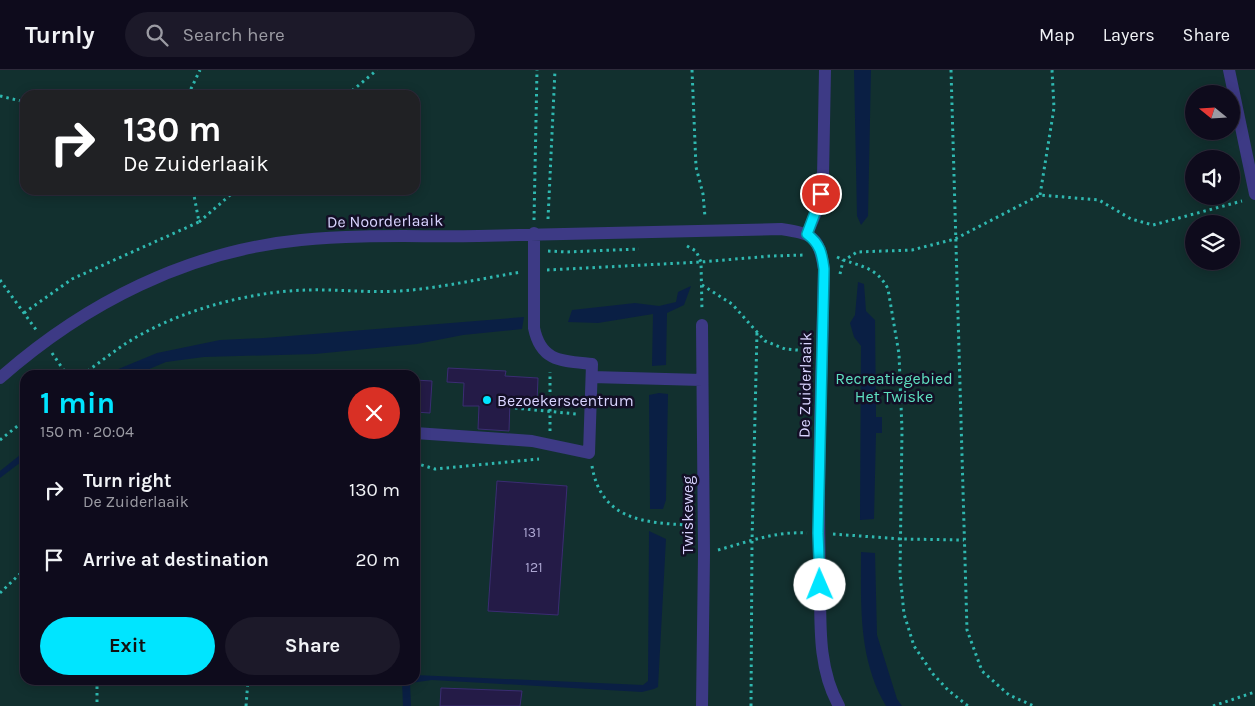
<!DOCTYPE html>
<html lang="en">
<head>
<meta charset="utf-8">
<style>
	body { margin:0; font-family:Karla,sans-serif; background:#1c1929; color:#f1f3f6; height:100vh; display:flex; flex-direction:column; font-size:19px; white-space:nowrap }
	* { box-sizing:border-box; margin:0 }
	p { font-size:16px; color:#9b9ba3 }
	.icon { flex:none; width:28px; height:28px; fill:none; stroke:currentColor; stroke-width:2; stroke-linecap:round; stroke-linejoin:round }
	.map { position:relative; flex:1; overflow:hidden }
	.sheet { position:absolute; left:20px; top:300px; width:400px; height:315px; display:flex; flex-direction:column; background:#0e0b1c; border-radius:15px; box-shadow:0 2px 12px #0003,0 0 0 1px #2e2b3b }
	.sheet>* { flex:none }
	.banner { position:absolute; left:20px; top:20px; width:400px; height:105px; border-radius:15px; box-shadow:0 2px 12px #0003,0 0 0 1px #2e2b3b; background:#202124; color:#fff; overflow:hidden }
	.needle { width:32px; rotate:288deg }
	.controls { position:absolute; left:1185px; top:15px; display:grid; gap:10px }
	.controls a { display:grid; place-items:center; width:55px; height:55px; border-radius:50%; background:#0e0b1c; box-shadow:0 2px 12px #0003,0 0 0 1px #2e2b3b; font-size:25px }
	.pin { position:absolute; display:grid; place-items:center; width:42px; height:42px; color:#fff; margin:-21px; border:2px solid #fff; border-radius:50%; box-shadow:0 1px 5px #0007 }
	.me { position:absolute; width:55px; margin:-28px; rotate:359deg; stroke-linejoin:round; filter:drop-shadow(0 0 4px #0008) }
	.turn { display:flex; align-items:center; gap:18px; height:105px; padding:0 20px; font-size:22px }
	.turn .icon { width:65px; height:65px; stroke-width:2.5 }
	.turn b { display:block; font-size:35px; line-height:42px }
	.round { display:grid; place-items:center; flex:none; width:52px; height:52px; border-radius:26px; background:#1c1929 }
	.headline { display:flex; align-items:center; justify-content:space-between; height:85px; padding:0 20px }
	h1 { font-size:30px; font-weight:700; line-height:38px; color:#00e5ff }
	.action { display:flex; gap:10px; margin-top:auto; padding:10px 20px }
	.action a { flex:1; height:58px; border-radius:30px; background:#00e5ff; color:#111; font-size:20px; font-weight:700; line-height:58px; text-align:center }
	.action a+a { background:#1c1929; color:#f1f3f6 }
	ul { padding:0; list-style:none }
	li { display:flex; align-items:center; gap:15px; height:70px; padding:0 20px }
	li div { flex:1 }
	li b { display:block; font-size:19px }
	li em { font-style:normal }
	header { display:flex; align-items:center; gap:30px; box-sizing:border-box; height:70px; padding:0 25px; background:#0e0b1c; border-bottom:1px solid #2e2b3b }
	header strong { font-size:24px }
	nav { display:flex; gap:28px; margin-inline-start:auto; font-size:18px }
	.search { width:350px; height:45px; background:#1c1929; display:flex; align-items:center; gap:12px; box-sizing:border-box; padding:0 18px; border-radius:28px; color:#9b9ba3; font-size:19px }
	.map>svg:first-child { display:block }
	.green { fill:#12302f; fill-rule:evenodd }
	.water { fill:#0a1f44 }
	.building { fill:#241b47; stroke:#3b2d73 }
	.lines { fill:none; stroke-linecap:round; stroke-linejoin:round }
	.path { stroke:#2fb8b0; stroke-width:3; stroke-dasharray:2.5 4; stroke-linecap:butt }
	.minor { stroke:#3d3a85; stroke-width:12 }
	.route-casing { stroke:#0095a6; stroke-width:12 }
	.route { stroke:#00e5ff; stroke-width:9 }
	.poi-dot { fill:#00e5ff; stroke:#130f26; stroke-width:2 }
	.labels { text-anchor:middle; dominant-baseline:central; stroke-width:5; stroke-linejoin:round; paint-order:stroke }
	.number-label { font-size:14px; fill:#aca6d1 }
	.street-label { font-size:16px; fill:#d9d4ff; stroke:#130f26 }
	.park-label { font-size:16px; fill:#5fe0c0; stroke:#130f26 }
	.poi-label { font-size:16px; fill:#d9d4ff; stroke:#130f26; text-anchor:start }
</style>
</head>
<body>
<header>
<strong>Turnly</strong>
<div class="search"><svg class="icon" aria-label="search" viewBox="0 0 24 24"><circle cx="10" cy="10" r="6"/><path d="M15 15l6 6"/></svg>Search here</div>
<nav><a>Map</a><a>Layers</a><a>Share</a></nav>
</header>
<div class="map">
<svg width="1255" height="636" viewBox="0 0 1255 636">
	<rect width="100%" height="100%" fill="#130f26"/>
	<!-- green -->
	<path class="green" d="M0,0H1255V636H0ZM1194,24H1231V61H1194ZM25,25H415V120H25ZM1194,89H1231V126H1194ZM1194,154H1231V191H1194ZM25,305H415V610H25Z"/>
	<!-- water -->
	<path class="water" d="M854,0H871L868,146L861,155L857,146Z
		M858,212L864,214L866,241L875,250L876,347H882V363H876L874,449L860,450L861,276L854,267L850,253L855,245Z
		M691,216L684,235L667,243L666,295L652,296L653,244L598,253L568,252L572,240L635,233L659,236L676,232L678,222Z
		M524,247L522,259L463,265L417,274L315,284L204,287L166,292L135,305H111L116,300L157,283L220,270L264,268Z
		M659,323L668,324L666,430L663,439H650L649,325Z
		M25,381V389L0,408V401Z
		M649,461L666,469L658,617L654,619L642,622L432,610L410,613L411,636H403L402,610H415V605L643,615L648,611Z
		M861,482L875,483L877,565L897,629L902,636H886C858,589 861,535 861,482Z"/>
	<!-- building -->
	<path class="building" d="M448,298L506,301L505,306L538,308L537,332L510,330L509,361L478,359L479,336H463L464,313L447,312Z
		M415,310L432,311L430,343L415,342Z
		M497,411L567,416L558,545L488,541Z
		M441,618L522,621L520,636H440Z"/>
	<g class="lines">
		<!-- path -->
		<path class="path" d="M692,0L696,97L703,124L705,147
			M951,0L967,560L982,601L1009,625L1034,636
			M188,25L200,0
			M347,25L377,0
			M0,26L25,32
			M1040,125L1054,38L1052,0
			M548,149L555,0
			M534,150L537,0
			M199,152L236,120
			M687,176L696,181L701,192L702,241
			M548,181L566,182L639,179
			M837,187C858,197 876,195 888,219L899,284L902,360L900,504L904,544L914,576L933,604L948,620L968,636
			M547,200L701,192L771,186L805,185
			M840,204L843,191L857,182L912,180L955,169L1040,125L1099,130L1131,149L1153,155L1242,131
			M0,210L37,261
			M702,215L732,234L765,271L785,279L808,281
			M24,243L72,209L199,152L193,120
			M52,283L67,305
			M82,305C96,295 109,285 122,276C173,242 245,222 306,220C341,219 377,224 412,220C449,216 485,208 521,202
			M515,338L576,344
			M550,361V302
			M0,370L25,350
			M415,393L435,399L539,389
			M592,396C601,450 644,453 690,455
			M833,464L901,469L964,470
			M718,480C747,472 776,461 807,463
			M0,523L25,499
			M97,610V636
			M246,636L248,610
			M751,636L752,471L757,262
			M1213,636L1255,622"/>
		<!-- minor -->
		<path class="minor" d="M1229,0L1255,124
			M807,164L817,140L823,107L825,0
			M702,255L704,484L702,636
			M592,307L702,310
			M0,308C85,233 188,181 301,170C360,164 419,167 478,166C579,163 680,161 781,159C813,164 819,166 824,199C822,300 817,402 820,502C821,547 816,595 839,636
			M415,363L532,371L589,383L592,294C562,291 541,292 534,258V163"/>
	</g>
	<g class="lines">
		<defs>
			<path id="route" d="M820,515L818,463L824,199C822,183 820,174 807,164L816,140L821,124"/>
		</defs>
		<!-- route casing -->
		<use href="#route" class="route-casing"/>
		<!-- route -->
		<use href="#route" class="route"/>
	</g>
	<!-- markers -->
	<circle class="poi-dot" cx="487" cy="330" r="5"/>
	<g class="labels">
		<!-- number labels -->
		<g class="number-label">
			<text x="532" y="462">131</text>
			<text x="534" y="497">121</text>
		</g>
		<!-- street labels -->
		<g class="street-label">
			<text transform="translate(385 151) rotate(-1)">De Noorderlaaik</text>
			<text transform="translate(805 315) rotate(-89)">De Zuiderlaaik</text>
			<text transform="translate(687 445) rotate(-90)">Twiskeweg</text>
		</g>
		<!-- park labels -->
		<g class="park-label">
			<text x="894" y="308">Recreatiegebied<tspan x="894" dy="18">Het Twiske</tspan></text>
		</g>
		<!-- poi labels -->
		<g class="poi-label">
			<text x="497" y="330">Bezoekerscentrum</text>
		</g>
	</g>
</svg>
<div class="controls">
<a><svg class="needle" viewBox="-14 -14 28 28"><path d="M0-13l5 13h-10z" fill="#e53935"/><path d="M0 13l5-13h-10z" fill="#9b9ba3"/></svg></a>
<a><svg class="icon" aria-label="sound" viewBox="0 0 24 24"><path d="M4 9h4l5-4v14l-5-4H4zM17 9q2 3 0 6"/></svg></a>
<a><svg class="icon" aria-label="layers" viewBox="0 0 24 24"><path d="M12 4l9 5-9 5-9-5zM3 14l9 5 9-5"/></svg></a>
</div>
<div class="pin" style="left:821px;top:124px;background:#d93025"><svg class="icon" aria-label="arrive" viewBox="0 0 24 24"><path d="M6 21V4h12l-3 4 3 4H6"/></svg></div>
<svg class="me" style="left:820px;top:515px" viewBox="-20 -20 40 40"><circle r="19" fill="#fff"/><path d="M0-13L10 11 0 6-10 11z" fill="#00e5ff"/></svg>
<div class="banner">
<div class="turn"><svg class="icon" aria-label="right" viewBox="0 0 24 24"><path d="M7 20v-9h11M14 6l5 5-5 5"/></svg><div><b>130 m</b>De Zuiderlaaik</div></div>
</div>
<section class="sheet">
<div class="headline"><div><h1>1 min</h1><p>150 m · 20:04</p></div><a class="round" style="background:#d93025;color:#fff"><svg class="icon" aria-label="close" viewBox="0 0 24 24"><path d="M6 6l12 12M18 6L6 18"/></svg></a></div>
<ul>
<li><svg class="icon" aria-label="right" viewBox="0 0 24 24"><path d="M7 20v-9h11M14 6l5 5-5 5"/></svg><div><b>Turn right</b><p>De Zuiderlaaik</p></div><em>130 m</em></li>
<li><svg class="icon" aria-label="arrive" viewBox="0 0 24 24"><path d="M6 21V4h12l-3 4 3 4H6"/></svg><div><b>Arrive at destination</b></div><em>20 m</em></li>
</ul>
<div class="action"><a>Exit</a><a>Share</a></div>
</section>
</div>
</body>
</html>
